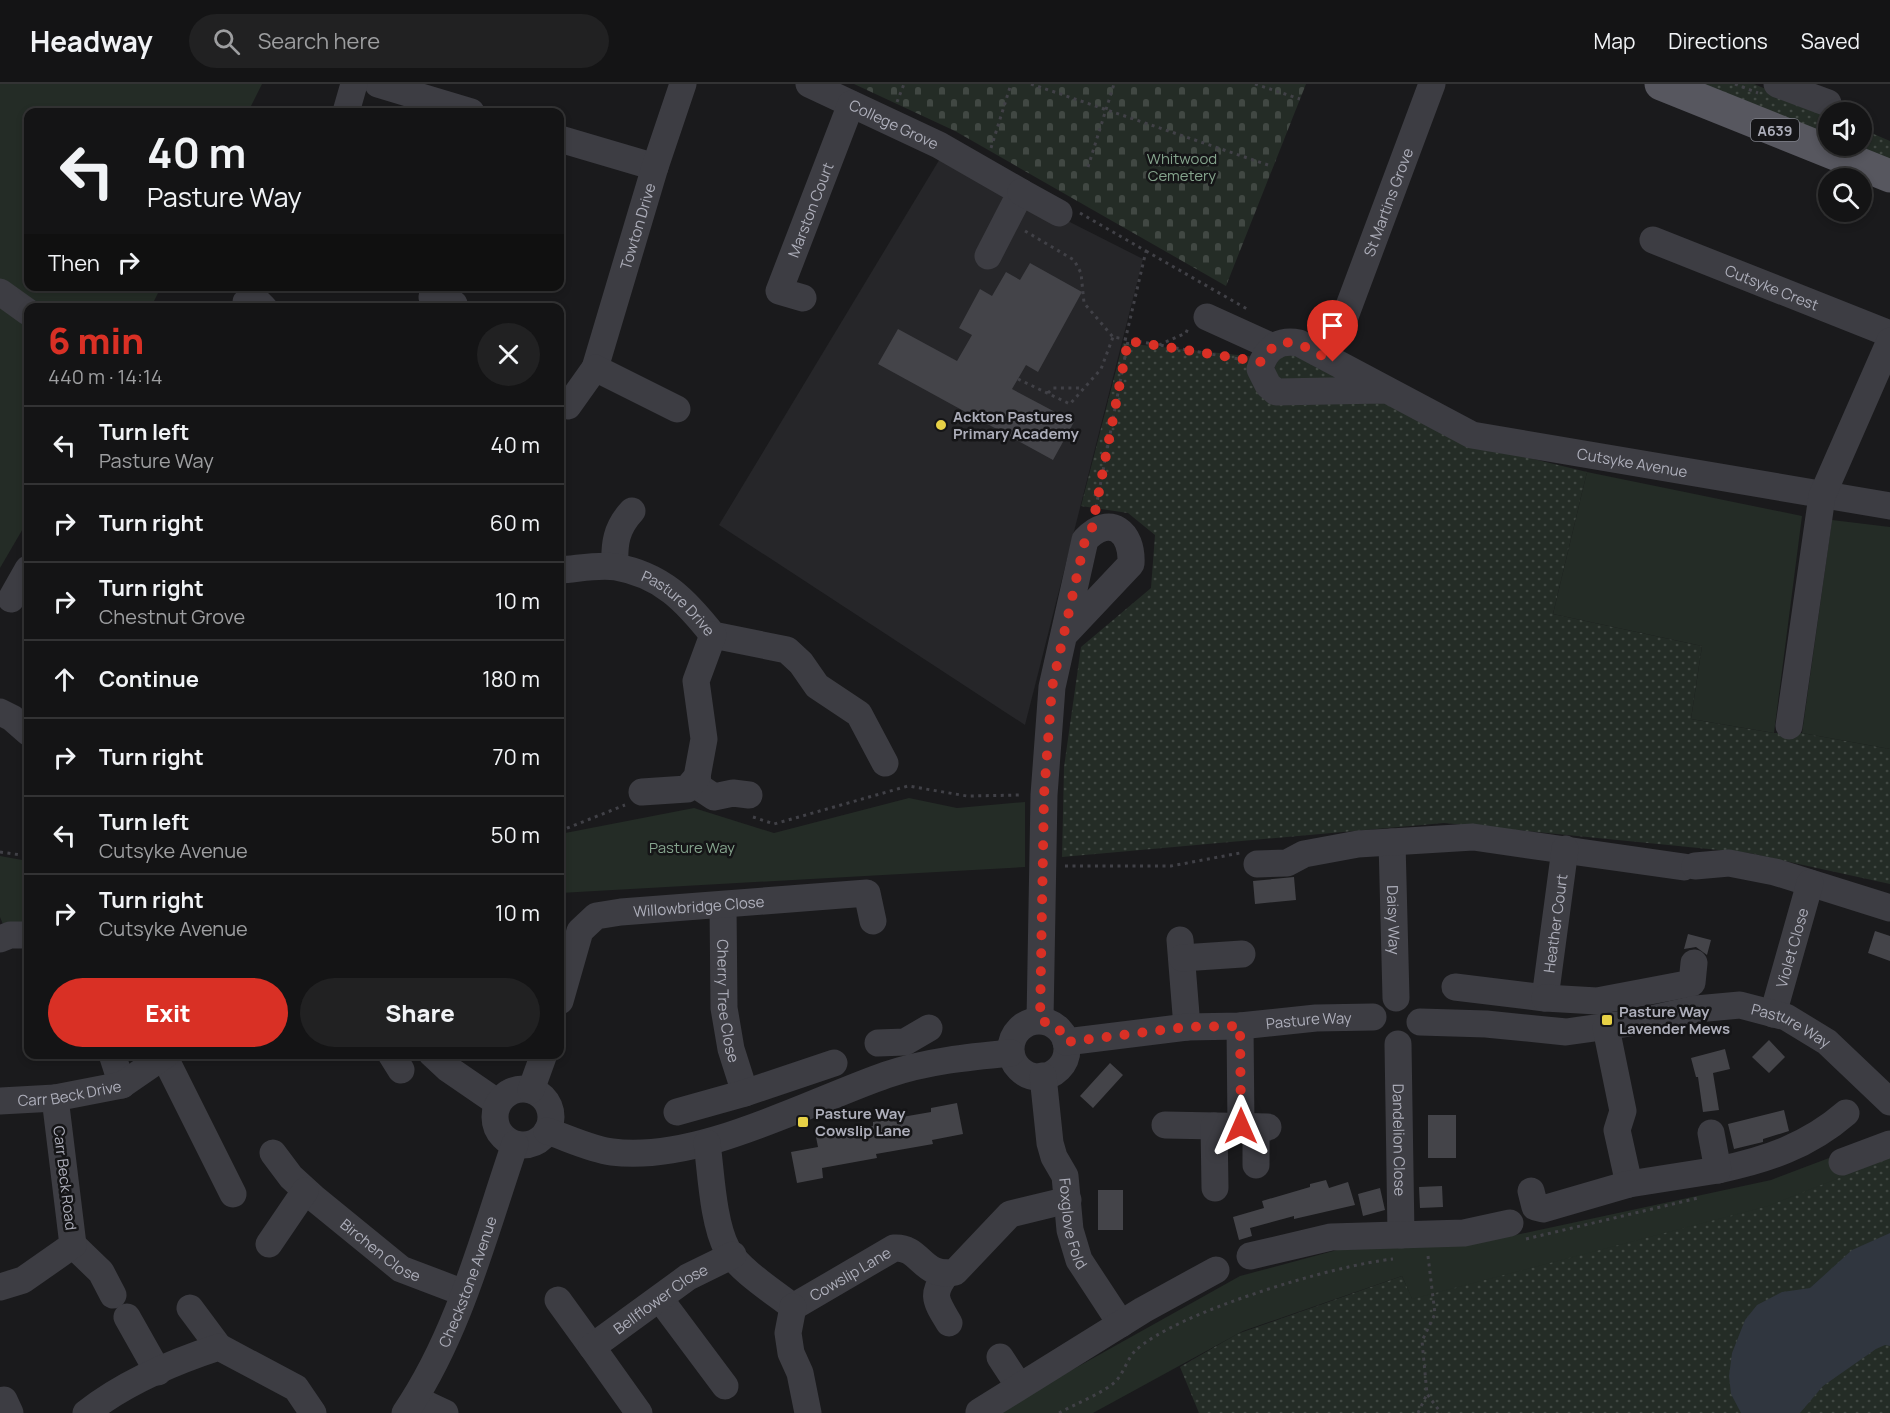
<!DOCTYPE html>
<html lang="en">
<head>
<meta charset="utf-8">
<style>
	body { margin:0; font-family:Manrope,sans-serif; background:#212122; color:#f1f3f6; height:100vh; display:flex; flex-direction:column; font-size:22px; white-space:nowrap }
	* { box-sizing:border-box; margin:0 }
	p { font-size:20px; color:#9d9ea0 }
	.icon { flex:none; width:33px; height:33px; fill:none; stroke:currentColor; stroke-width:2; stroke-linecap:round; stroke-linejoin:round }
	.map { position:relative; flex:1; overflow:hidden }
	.panel { position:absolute; left:24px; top:219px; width:540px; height:756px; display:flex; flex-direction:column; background:#141415; border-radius:12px; box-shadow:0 3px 9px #0003,0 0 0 2px #333334 }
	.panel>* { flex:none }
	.top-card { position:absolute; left:24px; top:24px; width:540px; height:183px; border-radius:12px; box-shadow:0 3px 9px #0003,0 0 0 2px #333334; background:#141415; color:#f1f3f6; overflow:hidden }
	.tools { position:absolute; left:1818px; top:18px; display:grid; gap:12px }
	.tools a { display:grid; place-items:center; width:54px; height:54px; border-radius:50%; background:#141415; box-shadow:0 3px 9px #0003,0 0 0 2px #333334; font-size:30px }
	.pin { position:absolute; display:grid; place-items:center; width:51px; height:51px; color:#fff; margin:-62px -26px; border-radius:50% 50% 50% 0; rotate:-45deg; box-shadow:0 0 6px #0007 }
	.pin .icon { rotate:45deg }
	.me { position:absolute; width:66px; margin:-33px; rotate:0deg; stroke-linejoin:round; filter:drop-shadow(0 0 4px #0008) }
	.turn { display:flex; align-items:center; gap:21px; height:126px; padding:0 24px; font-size:27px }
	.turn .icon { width:78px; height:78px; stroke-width:2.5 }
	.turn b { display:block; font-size:42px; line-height:51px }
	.then { display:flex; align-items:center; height:57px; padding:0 24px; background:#0003; gap:12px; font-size:22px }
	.round { display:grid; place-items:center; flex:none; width:63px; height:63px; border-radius:32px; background:#212122 }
	.overview { display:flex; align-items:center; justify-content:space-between; height:102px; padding:0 24px }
	h1 { font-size:36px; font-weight:800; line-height:45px; color:#d93025 }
	.button { display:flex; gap:12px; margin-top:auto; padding:12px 24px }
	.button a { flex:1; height:69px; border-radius:36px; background:#d93025; color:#fff; font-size:24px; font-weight:800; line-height:69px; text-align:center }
	.button a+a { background:#212122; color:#f1f3f6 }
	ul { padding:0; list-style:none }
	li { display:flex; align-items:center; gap:18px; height:78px; padding:0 24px; border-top:2px solid #333334 }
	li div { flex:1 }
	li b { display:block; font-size:22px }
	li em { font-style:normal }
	header { display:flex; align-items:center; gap:36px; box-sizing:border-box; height:84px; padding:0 30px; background:#141415; border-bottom:2px solid #333334 }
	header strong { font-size:28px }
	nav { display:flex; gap:33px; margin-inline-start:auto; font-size:21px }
	.search { width:420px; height:54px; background:#212122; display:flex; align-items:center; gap:15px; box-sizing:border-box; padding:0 21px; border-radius:33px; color:#9d9ea0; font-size:22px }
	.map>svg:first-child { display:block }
	.built { fill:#262629 }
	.grass { fill:url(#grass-dots) }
	.cemetery { fill:url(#cemetery-stones) }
	.green { fill:#242c26 }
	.water { fill:#30363f }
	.building { fill:#444449 }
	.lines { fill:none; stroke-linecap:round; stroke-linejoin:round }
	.path { stroke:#414147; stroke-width:3; stroke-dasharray:3 4.5; stroke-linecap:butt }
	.minor { stroke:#3d3d43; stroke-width:27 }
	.major { stroke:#57575f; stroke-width:33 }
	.route { stroke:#d93025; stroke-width:10; stroke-dasharray:0 18 }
	.poi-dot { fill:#e7d146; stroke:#151517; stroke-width:2 }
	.labels { text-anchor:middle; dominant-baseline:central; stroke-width:5; stroke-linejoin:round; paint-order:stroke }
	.shield { fill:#151517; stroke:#7f8089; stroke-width:1.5 }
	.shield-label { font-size:14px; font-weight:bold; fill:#adaeba }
	.street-label { font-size:15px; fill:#adaeba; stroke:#151517 }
	.park-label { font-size:15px; fill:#85a48d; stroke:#151517 }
	.poi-label { font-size:15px; font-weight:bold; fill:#adaeba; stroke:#151517; text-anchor:start }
</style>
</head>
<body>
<header>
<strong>Headway</strong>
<div class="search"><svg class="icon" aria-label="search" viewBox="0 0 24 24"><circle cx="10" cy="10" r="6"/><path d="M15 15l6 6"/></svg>Search here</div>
<nav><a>Map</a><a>Directions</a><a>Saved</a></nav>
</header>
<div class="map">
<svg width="1890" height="1329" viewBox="0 0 1890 1329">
	<defs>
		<pattern id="grass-dots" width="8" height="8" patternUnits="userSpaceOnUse" patternTransform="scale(1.5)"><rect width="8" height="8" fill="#242c26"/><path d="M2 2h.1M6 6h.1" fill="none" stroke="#414843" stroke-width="1.8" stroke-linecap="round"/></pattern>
		<pattern id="cemetery-stones" width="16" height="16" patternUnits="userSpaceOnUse" patternTransform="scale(1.5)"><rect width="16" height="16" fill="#242c26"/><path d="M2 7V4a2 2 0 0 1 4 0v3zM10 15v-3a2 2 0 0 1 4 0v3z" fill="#414843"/></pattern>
	</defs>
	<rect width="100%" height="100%" fill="#1a1a1c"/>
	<!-- built -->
	<path class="built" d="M941,73L1143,175L1025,641L719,441Z"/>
	<!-- grass -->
	<path class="grass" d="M1704,0H1754L1828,31V54Z
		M1862,45L1890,57V80L1847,62H1862Z
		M1123,259L1257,273L1253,294L1387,318L1472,360L1587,388L1553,530L1702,562L1691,635L1774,649H1802L1890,665V800L1749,769L1444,739L1062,773L1064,683L1081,563L1151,504L1155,451L1128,429L1081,422Z
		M1294,267L1344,293L1285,302L1272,288L1280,273Z
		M1890,1072V1329H1199L1180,1283L1237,1250L1402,1192L1412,1214Z"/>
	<!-- cemetery -->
	<path class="cemetery" d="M854,0H1306L1226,202L955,47Z"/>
	<!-- green -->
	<path class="green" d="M0,0H262L248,28H28V202L161,203L151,223L28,224V436L0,484Z
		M1587,388L1802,432L1774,649L1691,635L1702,562L1553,530Z
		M1832,436L1890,443V665L1802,649Z
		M909,714L957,724L1025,718V783L560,809V750L694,724L774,749Z
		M0,772L28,777V840L4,843L0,833Z
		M1890,1051V1074L1768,1122L1412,1215L1402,1192L1243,1247L1093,1329H995L1240,1192L1337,1166L1483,1158L1771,1096Z"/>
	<!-- water -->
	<path class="water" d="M1890,1149V1262L1885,1261L1876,1265L1823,1302L1800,1329H1741L1731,1310L1729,1292L1732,1269L1745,1236L1757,1221L1782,1208L1810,1204L1852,1166Z"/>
	<!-- building -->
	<path class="building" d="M1030,179L1082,208L1038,288L1026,281L1012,305L1074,338L1053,376L878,280L898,245L957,277L972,251L959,244L980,205L992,212L1006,188L1020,196Z
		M1294,793L1296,816L1255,820L1253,797Z
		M1875,847L1890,852V877L1868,869Z
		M1688,850L1711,856L1707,871L1696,863L1684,865Z
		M1769,956L1785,973L1769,989L1752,973Z
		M1725,965L1730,985L1713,989L1719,1026L1703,1028L1698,993H1696L1691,974Z
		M1110,979L1123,991L1093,1024L1080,1012Z
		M957,1019L963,1050L932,1056L933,1060L876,1070L877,1074L822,1084L823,1094L797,1099L791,1068L818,1063L816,1053L873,1042V1038L931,1028V1024Z
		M1784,1026L1789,1047L1763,1055V1058L1734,1065L1728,1040Z
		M1428,1031H1456V1074H1428Z
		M1326,1096L1329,1104L1348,1098L1355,1121L1294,1135V1132L1250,1144L1252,1152L1239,1156L1233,1133L1264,1124L1262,1117L1310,1103V1100Z
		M1442,1102L1443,1123L1420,1124L1419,1103Z
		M1380,1104L1385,1126L1363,1132L1358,1110Z
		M1098,1106H1123V1146H1098Z"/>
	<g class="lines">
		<!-- path -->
		<path class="path" d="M1031,0L1268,81
			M1255,0L1300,15
			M1735,0L1758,9
			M897,18L904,0
			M991,64L1011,0
			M1088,83L1114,0
			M1080,129L1146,167L1125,257
			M1025,147L1074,176L1081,189L1084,219L1113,253L1239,275
			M1146,167L1247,225
			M1159,261L1186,249L1188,244
			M1018,295L1070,320L1101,285L1113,253
			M1048,309L1053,304H1083
			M1096,423L1128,257
			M753,733L774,740L908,702L967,712L1021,711
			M560,747L625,721
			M0,768L28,772
			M1065,782H1171L1240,769
			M1526,1155L1698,1114
			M1428,1172L1435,1230L1422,1257L1427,1310L1441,1329
			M1059,1329C1075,1320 1103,1309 1115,1298C1124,1289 1127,1275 1135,1267C1176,1228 1335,1181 1393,1175
			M1418,1329L1427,1310"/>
		<!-- minor -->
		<g class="minor">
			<path d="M378,0L471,28"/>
			<path id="s1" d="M809,0L939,61L1021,108L988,172"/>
			<path d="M1777,0L1828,19"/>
			<path d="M346,28L354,0"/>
			<path d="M560,55L655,83"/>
			<path d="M1021,108L1059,129"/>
			<path id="s2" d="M1653,156L1890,250"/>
			<path d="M0,208L28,228"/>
			<path d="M432,213L446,214L454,220"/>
			<path id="s3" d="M803,214L779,207L851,20"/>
			<path d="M246,218H258L264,224"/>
			<path d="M1207,233L1273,263"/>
			<path id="s4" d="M1343,238L1432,0"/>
			<path id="s5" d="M595,284L655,83L683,0"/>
			<path id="s6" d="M1384,306L1276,308L1268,301L1260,285C1265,265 1278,255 1299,259L1472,351L1890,422"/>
			<path d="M568,322L595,284L677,325"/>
			<path d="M615,482C614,460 616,444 632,427"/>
			<path id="s7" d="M560,486C577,485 599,480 616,483C662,491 686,517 713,551L787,566L801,579L817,602L859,630L885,679"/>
			<path d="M11,515L28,485"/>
			<path d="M0,628L12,634L28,648"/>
			<path d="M1789,642L1822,412L1890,257"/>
			<path d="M697,693L699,703L714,713L733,709L749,711"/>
			<path d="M642,708L687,705L697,693L704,655L696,597L713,551"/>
			<path id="s8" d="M1392,758L1396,914"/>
			<path d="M1257,780L1287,779L1304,770L1358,760L1473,753L1684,783"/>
			<path d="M1695,782L1729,779L1775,788L1890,824"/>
			<path id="s9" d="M723,821L724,924L731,965L745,1009"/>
			<path d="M0,855L10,851H28"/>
			<path d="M1180,856L1187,943"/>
			<path d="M1182,874L1242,870"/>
			<path id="s10" d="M1455,903L1545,914L1565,765"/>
			<path d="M1545,914L1597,917L1692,899L1694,879"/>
			<path id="s11" d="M560,917L580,847L596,832L621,828L867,809L873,837"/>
			<path id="s12" d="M1773,930L1810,799"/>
			<path d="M1040,936L1044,711L1052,603L1085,456C1110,429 1133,448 1131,480L1064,551"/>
			<circle cx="1039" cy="965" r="28"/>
			<path id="s13" d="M1420,938L1486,940L1566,948L1638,938L1696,925L1740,921L1786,933L1827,958L1890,1018"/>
			<path d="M1240,942L1241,1043"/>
			<path d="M1606,944L1623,1027L1617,1046L1629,1100"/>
			<path id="s14" d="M1066,958L1187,943L1240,942L1316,934L1373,933"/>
			<path d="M878,959L905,958L929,944"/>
			<path id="s15" d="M1398,960L1401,1151"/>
			<path d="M112,970L122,1001"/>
			<path d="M391,970L401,986"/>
			<path d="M432,970L447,984L498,1019"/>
			<path d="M164,972L233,1110"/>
			<path id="s16" d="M1043,992L1050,1059L1054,1073L1065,1092L1070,1146L1079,1176L1121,1240"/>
			<circle cx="523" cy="1033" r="28"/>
			<path d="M531,1006L544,970"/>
			<path id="s17" d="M0,1017L55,1014L122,1001L167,970"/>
			<path d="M677,1028L745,1009L834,979"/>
			<path d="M1165,1041L1268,1043"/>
			<path d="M1214,1042L1215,1104"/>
			<path d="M1256,1043V1081"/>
			<path d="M547,1047C568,1054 590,1065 612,1068C697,1079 806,1019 886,991C927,977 969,973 1011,969"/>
			<path d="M707,1059C711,1089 713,1139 727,1165C739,1186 774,1208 793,1223"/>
			<path id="s18" d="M273,1069L291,1093L314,1114L401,1185L464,1209"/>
			<path d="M1842,1078L1890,1060"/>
			<path d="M1718,1086C1766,1076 1808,1062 1846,1029"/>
			<path d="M1531,1107L1535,1123L1543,1125L1629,1100L1718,1086L1711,1049"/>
			<path d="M269,1160L305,1107"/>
			<path d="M73,1161L101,1188L113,1211"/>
			<path d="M1250,1172L1331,1153L1464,1149L1510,1139"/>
			<path d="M947,1189C930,1211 936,1217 949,1239"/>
			<path d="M0,1203L23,1196L73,1161L55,1014"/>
			<path d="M660,1215L725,1302"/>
			<path d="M558,1216L592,1263"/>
			<path id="s19" d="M793,1223L894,1164C921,1162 922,1195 955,1188L1010,1130L1068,1116"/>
			<path d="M793,1223L788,1249L791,1269L800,1289L808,1329"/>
			<path d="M190,1224L219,1263"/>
			<path d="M127,1233L158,1288"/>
			<path d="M1000,1273L1019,1302"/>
			<path d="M415,1315L445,1329"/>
			<path d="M4,1316L10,1329"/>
			<path d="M979,1328L1143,1226L1216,1186"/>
			<path d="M86,1329C124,1299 173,1278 219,1263L296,1304L313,1329"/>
			<path id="s20" d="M405,1329C459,1250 484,1150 515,1060"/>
			<path id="s21" d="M639,1329L592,1263L688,1193L733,1171"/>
		</g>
		<!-- major -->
		<path class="major" d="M1661,0L1890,92"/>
	</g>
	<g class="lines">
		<!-- route -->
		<path class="route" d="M1241,1042L1240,942L1187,943L1066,958L1058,943L1040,936L1044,711L1052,603L1085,456L1091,449L1128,257L1262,278C1280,242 1307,264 1333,278"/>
	</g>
	<!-- markers -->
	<g class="poi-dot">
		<circle cx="941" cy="341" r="6"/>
		<rect x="1601" y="930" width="12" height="12" rx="3"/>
		<rect x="797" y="1032" width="12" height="12" rx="3"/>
	</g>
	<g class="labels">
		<!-- shield labels -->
		<rect class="shield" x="1751" y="35" width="48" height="22" rx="4.5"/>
		<g class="shield-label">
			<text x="1775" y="46">A639</text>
		</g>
		<!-- street labels -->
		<g class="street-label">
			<text stroke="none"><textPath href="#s1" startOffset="94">College Grove</textPath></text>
			<text stroke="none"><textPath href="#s4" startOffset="128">St Martins Grove</textPath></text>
			<text stroke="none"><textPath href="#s3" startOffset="112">Marston Court</textPath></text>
			<text stroke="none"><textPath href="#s5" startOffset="148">Towton Drive</textPath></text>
			<text stroke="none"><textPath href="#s2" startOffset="128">Cutsyke Crest</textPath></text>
			<text stroke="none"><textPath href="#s6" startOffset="548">Cutsyke Avenue</textPath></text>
			<text stroke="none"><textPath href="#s7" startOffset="130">Pasture Drive</textPath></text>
			<text stroke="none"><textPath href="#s11" startOffset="198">Willowbridge Close</textPath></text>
			<text stroke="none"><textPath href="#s8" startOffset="78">Daisy Way</textPath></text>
			<text stroke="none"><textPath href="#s10" startOffset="166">Heather Court</textPath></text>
			<text stroke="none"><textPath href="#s12" startOffset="69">Violet Close</textPath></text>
			<text stroke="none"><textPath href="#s9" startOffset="96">Cherry Tree Close</textPath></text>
			<text stroke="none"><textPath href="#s14" startOffset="244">Pasture Way</textPath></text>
			<text stroke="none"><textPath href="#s13" startOffset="378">Pasture Way</textPath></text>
			<text stroke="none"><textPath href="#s17" startOffset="70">Carr Beck Drive</textPath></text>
			<text stroke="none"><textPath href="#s15" startOffset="96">Dandelion Close</textPath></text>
			<text transform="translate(65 1094) rotate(83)">Carr Beck Road</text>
			<text stroke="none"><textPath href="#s16" startOffset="152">Foxglove Fold</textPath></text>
			<text stroke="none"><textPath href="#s18" startOffset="146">Birchen Close</textPath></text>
			<text stroke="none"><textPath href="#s19" startOffset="66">Cowslip Lane</textPath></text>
			<text stroke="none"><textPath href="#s20" startOffset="146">Checkstone Avenue</textPath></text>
			<text stroke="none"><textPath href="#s21" startOffset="165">Bellflower Close</textPath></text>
		</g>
		<!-- park labels -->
		<g class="park-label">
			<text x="1182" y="74">Whitwood<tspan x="1182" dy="17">Cemetery</tspan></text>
			<text x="692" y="763">Pasture Way</text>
		</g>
		<!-- poi labels -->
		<g class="poi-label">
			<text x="953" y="332">Ackton Pastures<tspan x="953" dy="17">Primary Academy</tspan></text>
			<text x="1619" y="927">Pasture Way<tspan x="1619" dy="17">Lavender Mews</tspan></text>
			<text x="815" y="1029">Pasture Way<tspan x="815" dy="17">Cowslip Lane</tspan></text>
		</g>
	</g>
</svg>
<div class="tools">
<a><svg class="icon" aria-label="sound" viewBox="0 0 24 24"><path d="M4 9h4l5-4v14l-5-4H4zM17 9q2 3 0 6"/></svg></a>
<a><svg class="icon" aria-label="search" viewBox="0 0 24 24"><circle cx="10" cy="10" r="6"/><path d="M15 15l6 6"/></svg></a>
</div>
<div class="pin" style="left:1333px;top:278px;background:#d93025"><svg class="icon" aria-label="arrive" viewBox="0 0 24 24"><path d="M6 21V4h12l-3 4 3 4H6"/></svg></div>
<svg class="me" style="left:1241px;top:1042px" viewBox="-20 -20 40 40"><path d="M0-17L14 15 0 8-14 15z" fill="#d93025" stroke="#fff" stroke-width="4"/></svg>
<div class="top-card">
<div class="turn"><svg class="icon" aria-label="left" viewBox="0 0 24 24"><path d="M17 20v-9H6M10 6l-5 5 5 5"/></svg><div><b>40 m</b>Pasture Way</div></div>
<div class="then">Then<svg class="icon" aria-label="right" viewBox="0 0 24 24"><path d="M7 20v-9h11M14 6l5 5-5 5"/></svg></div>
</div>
<section class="panel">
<div class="overview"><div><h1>6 min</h1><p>440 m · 14:14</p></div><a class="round"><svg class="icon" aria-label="close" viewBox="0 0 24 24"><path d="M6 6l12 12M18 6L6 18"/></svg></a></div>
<ul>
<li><svg class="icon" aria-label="left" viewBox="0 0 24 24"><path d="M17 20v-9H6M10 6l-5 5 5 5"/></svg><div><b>Turn left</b><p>Pasture Way</p></div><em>40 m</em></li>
<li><svg class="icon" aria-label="right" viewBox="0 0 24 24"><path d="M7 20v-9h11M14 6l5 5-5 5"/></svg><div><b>Turn right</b></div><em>60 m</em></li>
<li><svg class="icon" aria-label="right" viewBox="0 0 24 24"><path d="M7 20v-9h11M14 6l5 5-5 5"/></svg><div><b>Turn right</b><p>Chestnut Grove</p></div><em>10 m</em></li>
<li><svg class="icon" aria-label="ahead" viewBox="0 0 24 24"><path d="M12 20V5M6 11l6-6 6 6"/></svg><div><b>Continue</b></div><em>180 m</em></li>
<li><svg class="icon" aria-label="right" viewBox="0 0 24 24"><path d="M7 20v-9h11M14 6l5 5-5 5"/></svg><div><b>Turn right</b></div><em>70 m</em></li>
<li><svg class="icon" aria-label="left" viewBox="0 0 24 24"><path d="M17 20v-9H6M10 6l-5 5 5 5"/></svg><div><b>Turn left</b><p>Cutsyke Avenue</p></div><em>50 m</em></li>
<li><svg class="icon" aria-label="right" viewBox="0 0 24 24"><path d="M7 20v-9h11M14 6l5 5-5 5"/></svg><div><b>Turn right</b><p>Cutsyke Avenue</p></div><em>10 m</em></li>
</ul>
<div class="button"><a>Exit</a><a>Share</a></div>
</section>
</div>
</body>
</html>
